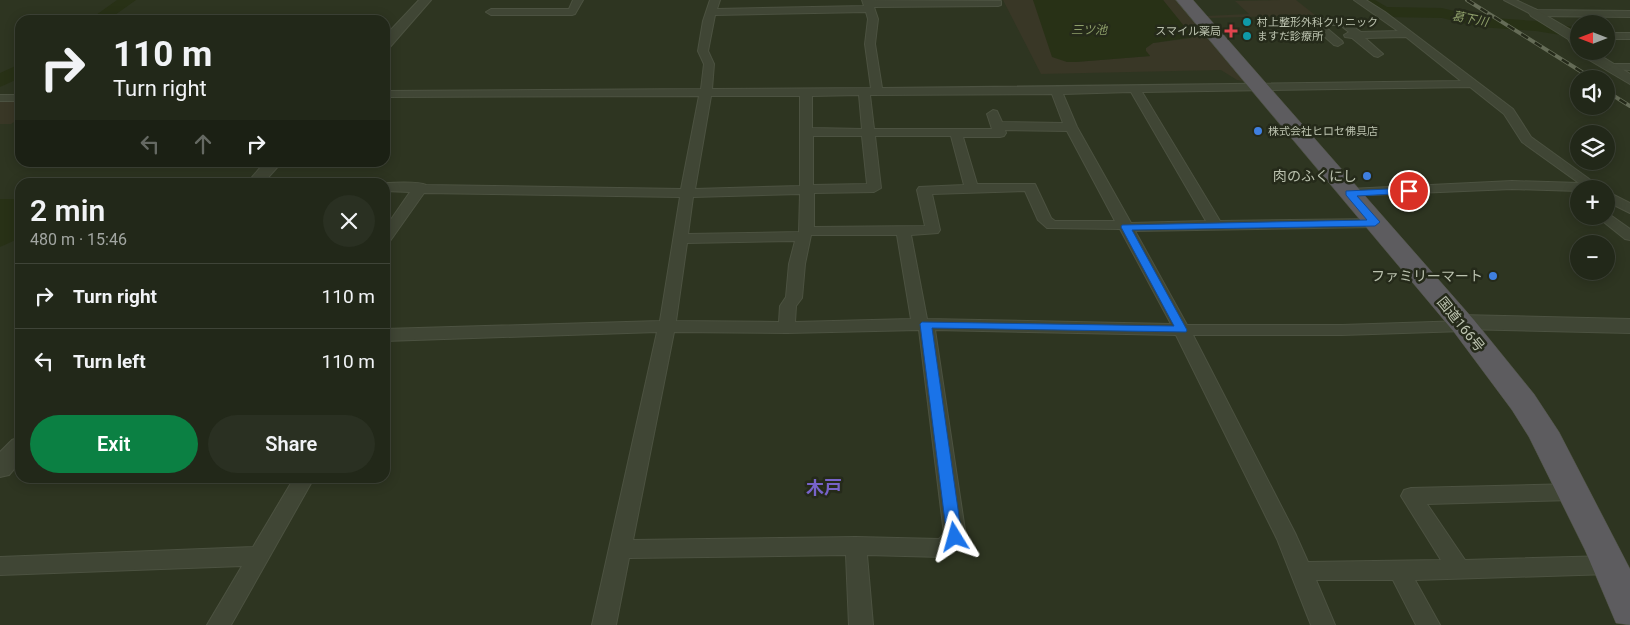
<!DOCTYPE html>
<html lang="en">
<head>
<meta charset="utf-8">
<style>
	body { margin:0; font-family:Roboto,"Noto Sans JP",sans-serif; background:#2a3022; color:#f1f3f6; height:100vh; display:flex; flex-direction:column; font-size:19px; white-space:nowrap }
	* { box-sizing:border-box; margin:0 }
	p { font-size:16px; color:#a2a6a2 }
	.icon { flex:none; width:28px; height:28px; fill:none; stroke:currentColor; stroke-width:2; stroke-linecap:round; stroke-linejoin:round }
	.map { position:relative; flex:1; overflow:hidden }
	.panel { position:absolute; left:15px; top:178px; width:375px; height:305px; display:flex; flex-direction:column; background:#222819; border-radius:15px; box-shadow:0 2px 12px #0003,0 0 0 1px #3f4438 }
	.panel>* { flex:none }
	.top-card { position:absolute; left:15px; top:15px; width:375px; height:152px; border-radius:15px; box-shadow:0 2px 12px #0003,0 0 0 1px #3f4438; background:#222819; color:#f1f3f6; overflow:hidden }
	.needle { width:32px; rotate:270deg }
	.fabs { position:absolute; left:1570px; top:15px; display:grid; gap:10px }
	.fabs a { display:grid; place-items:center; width:45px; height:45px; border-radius:50%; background:#222819; box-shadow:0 2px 12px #0003,0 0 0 1px #3f4438; font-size:25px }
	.pin { position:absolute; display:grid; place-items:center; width:42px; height:42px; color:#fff; margin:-21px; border:2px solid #fff; border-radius:50%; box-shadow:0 1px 5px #0007 }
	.me { position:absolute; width:55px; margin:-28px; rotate:352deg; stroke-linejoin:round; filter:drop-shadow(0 0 4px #0008) }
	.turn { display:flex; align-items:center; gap:18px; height:105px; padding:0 15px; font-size:22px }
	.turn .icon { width:65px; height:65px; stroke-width:2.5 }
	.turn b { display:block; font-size:35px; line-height:42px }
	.lanes { display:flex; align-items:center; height:48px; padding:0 15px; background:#0003; justify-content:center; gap:25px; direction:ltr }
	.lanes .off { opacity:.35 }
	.round { display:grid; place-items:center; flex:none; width:52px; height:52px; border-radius:26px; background:#2a3022 }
	.headline { display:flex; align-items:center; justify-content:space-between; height:85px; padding:0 15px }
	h1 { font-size:30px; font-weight:600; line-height:38px }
	.primary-button { display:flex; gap:10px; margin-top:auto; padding:10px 15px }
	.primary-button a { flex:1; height:58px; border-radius:30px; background:#0b8043; color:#fff; font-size:20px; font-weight:600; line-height:58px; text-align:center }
	.primary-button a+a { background:#2a3022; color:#f1f3f6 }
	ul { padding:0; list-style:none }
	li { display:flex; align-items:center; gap:15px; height:65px; padding:0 15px; border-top:1px solid #3f4438 }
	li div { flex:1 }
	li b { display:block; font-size:19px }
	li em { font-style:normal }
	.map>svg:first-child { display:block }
	.green { fill:#393726 }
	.water { fill:#283116 }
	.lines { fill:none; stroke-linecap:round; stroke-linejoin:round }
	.river { fill:#283116; fill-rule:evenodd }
	.minor-casing { stroke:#4c5241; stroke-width:2 }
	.tertiary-casing { stroke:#4c5241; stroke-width:2 }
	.trunk-casing { stroke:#4b503f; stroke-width:1 }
	.minor { fill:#404635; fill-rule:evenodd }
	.tertiary { fill:#404635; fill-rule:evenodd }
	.trunk { fill:#5d5c5f; fill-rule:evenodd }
	.rail-casing { stroke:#656c57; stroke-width:4 }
	.rail { stroke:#252a1a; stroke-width:2.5; stroke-dasharray:8; stroke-linecap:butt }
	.route { fill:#1a73e8; stroke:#114b97 }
	.culture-dot { fill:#0f9aa8; stroke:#252a1a; stroke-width:2 }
	.health-dot { fill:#e0444e; stroke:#252a1a; stroke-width:2 }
	.shop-dot { fill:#3f7fe0; stroke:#252a1a; stroke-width:2 }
	.labels { text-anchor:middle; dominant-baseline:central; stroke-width:5; stroke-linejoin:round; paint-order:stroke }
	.far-poi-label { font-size:11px; fill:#bbc2af; stroke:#252a1a; text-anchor:start }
	.far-water-label { font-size:12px; font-style:italic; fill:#8e9f6a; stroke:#252a1a }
	.poi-label { font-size:14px; fill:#bbc2af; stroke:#252a1a; text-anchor:end }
	.street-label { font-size:14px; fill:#bbc2af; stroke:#252a1a }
	.near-neighbourhood-label { font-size:18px; font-weight:bold; fill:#7763c9; stroke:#252a1a }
</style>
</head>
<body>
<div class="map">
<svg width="1630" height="625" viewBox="0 0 1630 625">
	<rect width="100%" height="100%" fill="#2e3521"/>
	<!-- green -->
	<path class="green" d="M1003,0H1033L1067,62H1075L1150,56L1146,51V48L1153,43L1192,38L1163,0H1175L1243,81L1237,80L1221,70L1041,74Z
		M1282,0H1296L1315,15L1209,18L1206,16L1249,14L1235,1Z
		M0,102H20V118L11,124H0Z"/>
	<!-- water -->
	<path class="water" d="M1033,0H1163L1193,37L1153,43L1146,48V51L1150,56L1075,62H1067L1052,57Z
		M0,199H20V238L0,247Z"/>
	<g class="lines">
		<!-- river -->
		<path class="river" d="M117,0H136L108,20H89Z
			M1356,0H1375L1387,7L1442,8L1479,17L1536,21L1579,28V38L1536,31L1479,27L1442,18L1384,17L1378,15Z
			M20,64V78L0,87V73Z"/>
		<defs>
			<path id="minor" d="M573,0H583L575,14L572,15H491L486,12L491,9H569Z
				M710,0H720L717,9L864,6L862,0L1001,1V5L998,6L874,7L878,19L875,44L882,88C1075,87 1268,83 1461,81L1406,37L1365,38L1383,54L1378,57L1374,56L1352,38L1345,37L1344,35L1349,32L1340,25H1323L1342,41L1343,43L1338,46L1334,45L1308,22L1313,19H1342L1361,32L1398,31L1354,0H1366L1385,12L1513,109L1531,137L1603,189H1579V191L1512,189L1344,196L1342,193L1344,190L1349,189L1512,181L1579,183L1522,142L1504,114L1470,87L1142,92L1220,221L1375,219L1380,220L1382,223L1380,226L1375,227L1135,231L1187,325H1342L1464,321L1470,322L1472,326L1470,330L1464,331L1342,335H1193L1295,533L1308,562L1441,560L1401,496L1404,490L1411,488L1574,484L1581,486L1584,492L1581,498L1574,500L1427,504L1465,560L1610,556L1618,558L1621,565L1618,572L1610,574L1415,580L1440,625H1416L1393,580H1316L1335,625H1311L1277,539L1176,335L935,330L966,537C961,547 953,554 943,557L867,555L873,625H849L846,555L629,558L616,625H592L657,332L385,341V329L660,321L680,197L424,193L390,241L385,242V228L410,192L385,191V183C396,183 418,181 426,185L681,189L699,96L385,97V91L701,89L704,64L698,51L703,21ZM866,12L868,19L865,44L871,88L712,89L714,64L708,51L715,15ZM1131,92L1206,221L1131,223L1077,127L1063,94ZM1052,94L1063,123L1002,122L997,111L993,110L987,114L992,129H874L870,95ZM859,95L862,129L812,128V96ZM711,96H800V186L695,189ZM1005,130L1067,131L1115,221H1055L1051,218L1035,184H977L963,137H1000L1004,136L1006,133ZM813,136H862L867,184L813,185ZM875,136H951L964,185L919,187L917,190L925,226L814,227V193L874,192L881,188ZM1025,191L1038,220L1047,228L1120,229L1171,324L927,319L911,235L938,233L940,230L932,194ZM800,194L799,232L688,234L693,197ZM811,235H897L911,319L795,322L796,306L802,298L805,264ZM795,241L789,264L786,297L780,306L779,322L676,321L687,243ZM919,330L944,534L939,539L856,537L633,540L674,332L787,333Z
				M1504,0H1516L1537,10L1630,11V17L1535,16Z
				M1606,33H1630V39H1606Z
				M1609,64H1630V70L1605,69L1604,67Z
				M0,95H20V101H0Z
				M1606,191L1630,203V213L1606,201Z
				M1606,212L1630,229V240L1625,239L1600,219L1598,216H1606Z
				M294,478H314L231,625H207L242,566L0,575V557L253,547Z"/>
			<path id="tertiary" d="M419,0H431L390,47L385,48V36Z
				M1535,9L1576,33L1579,36V49L1574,48L1568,39L1531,16L1529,13Z
				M1579,49V51H1593L1630,74V84L1579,54L1578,51Z
				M265,162H282L264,182H248Z
				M1460,315L1630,319V333L1460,329L1453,327L1450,322L1453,317Z
				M20,437V462L9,475L0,477V452L12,440Z"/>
			<path id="trunk" d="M1176,0H1193L1474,320L1534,394L1559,432L1630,569V625L1616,623L1585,550L1529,437L1512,410L1454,332Z"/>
		</defs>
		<!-- minor casing -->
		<use href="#minor" class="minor-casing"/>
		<!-- tertiary casing -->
		<use href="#tertiary" class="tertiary-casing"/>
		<!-- trunk casing -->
		<use href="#trunk" class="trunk-casing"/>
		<!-- minor -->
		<use href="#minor" class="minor"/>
		<!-- tertiary -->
		<use href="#tertiary" class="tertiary"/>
		<!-- trunk -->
		<use href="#trunk" class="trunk"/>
		<defs>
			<path id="rail" d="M1467,0L1593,79
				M1606,91L1630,106"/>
		</defs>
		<!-- rail casing -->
		<use href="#rail" class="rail-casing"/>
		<!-- rail -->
		<use href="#rail" class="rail"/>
	</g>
	<!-- route -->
	<path class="route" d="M1409,188L1412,189V193L1357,196L1380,222L1375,226L1132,230L1187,330L1186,332L932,328L962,537L960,541L955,543L949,541L947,537L920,324L922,322L1174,326L1121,227L1122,225L1367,220L1346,195V191Z"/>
	<!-- markers -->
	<g class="culture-dot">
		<circle cx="1247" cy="22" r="5"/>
		<circle cx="1247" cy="36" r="5"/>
	</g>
	<path class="health-dot" d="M1228.5 23.5h5v5h5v5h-5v5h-5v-5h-5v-5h5z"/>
	<g class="shop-dot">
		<circle cx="1258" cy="131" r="5"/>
		<circle cx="1367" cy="176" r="5"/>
		<circle cx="1493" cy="276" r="5"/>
	</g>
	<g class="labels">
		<!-- far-poi labels -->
		<g class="far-poi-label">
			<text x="1257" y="22">村上整形外科クリニック</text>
			<text x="1221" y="31" text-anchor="end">スマイル薬局</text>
			<text x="1257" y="36">ますだ診療所</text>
			<text x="1268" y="131">株式会社ヒロセ佛具店</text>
		</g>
		<!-- far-water labels -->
		<g class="far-water-label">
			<text transform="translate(1470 19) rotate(11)">葛下川</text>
			<text x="1089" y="30">三ツ池</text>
		</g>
		<!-- poi labels -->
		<g class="poi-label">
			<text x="1357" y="176">肉のふくにし</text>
			<text x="1483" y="276">ファミリーマート</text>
		</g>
		<!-- street labels -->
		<g class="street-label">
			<text transform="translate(1461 324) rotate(51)">国道166号</text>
		</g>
		<!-- near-neighbourhood labels -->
		<g class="near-neighbourhood-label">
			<text x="824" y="487">木戸</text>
		</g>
	</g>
</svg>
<div class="fabs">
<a><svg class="needle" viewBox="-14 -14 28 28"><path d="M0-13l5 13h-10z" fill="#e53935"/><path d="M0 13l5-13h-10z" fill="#a2a6a2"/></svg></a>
<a><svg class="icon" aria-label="sound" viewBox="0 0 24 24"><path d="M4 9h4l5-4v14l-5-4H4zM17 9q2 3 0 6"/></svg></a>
<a><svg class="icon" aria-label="layers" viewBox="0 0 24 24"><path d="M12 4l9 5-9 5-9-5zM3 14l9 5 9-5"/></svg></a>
<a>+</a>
<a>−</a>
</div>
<div class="pin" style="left:1409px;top:191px;background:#d93025"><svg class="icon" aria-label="arrive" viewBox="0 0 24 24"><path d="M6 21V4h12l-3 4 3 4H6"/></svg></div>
<svg class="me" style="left:955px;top:537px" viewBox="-20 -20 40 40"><path d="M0-17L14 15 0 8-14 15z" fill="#1a73e8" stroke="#fff" stroke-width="4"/></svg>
<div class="top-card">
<div class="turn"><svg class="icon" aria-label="right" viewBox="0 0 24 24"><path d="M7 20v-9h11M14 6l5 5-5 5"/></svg><div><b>110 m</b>Turn right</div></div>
<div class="lanes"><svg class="icon off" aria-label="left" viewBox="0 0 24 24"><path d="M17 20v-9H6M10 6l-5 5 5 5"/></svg><svg class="icon off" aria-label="ahead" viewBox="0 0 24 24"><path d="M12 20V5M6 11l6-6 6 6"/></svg><svg class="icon" aria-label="right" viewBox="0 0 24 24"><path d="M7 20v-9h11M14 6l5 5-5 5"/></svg></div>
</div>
<section class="panel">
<div class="headline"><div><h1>2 min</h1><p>480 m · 15:46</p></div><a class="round"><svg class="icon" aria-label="close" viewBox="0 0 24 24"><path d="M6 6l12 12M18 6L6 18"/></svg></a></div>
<ul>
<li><svg class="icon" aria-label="right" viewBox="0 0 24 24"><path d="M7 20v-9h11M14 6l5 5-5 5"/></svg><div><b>Turn right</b></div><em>110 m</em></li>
<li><svg class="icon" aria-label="left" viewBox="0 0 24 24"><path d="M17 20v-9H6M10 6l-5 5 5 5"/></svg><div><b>Turn left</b></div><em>110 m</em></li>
</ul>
<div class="primary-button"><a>Exit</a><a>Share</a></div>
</section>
</div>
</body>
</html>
